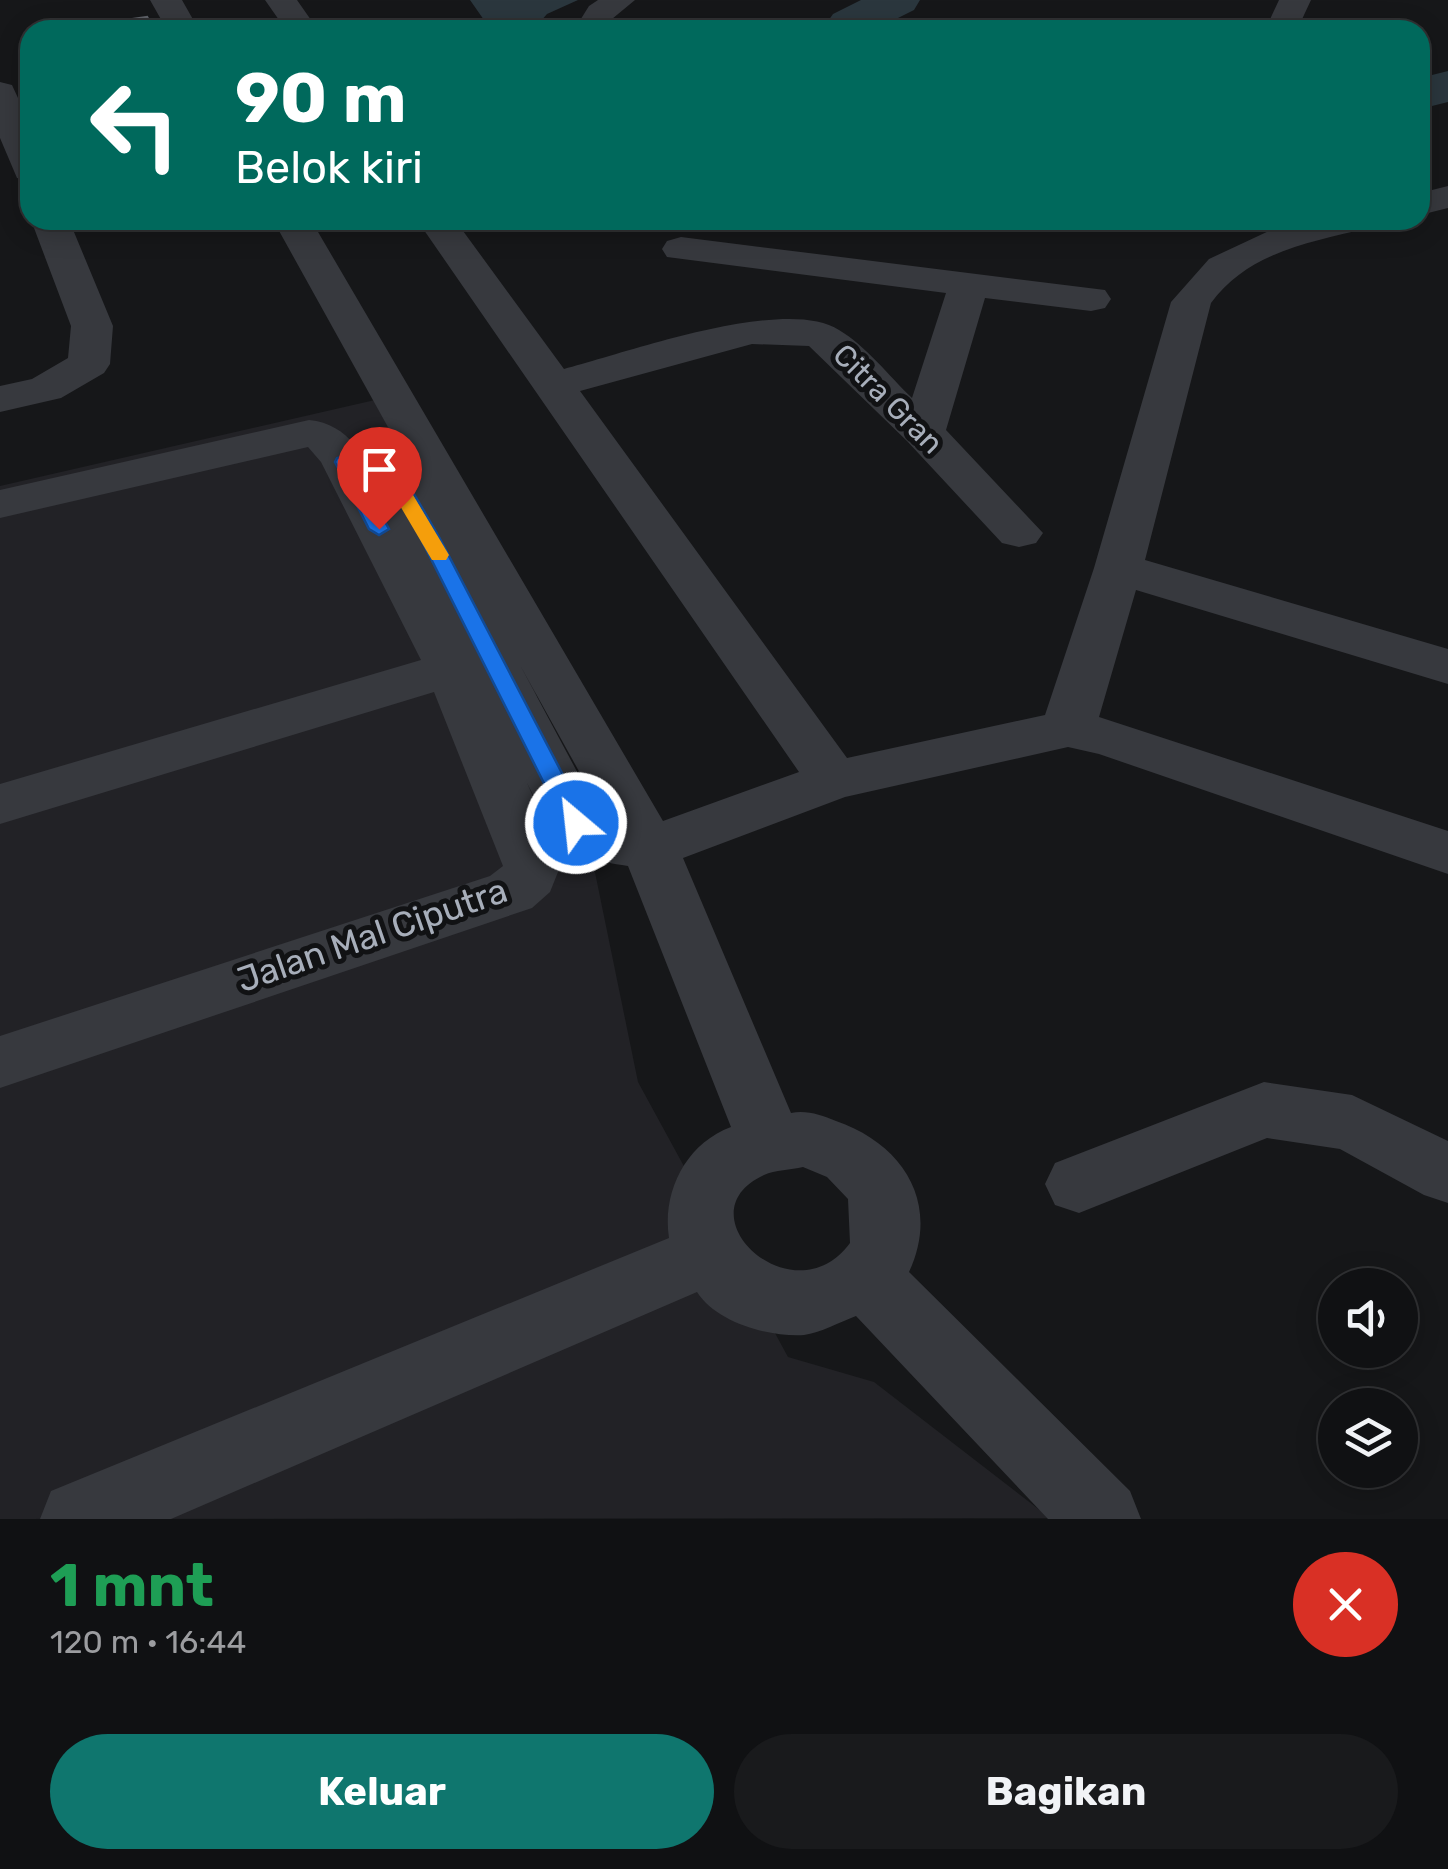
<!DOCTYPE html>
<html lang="id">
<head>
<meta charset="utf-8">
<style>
	body { margin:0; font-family:Rubik,sans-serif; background:#191a1c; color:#f1f3f6; height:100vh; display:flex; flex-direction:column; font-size:38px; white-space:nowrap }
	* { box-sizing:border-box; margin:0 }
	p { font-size:32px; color:#9c9da0 }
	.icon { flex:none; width:55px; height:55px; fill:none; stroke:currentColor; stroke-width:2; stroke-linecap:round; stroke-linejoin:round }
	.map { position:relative; height:1519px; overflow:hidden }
	.side { display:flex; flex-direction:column; background:#101113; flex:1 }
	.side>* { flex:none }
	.top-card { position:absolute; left:20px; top:20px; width:1410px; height:210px; border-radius:30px; box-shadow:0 5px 25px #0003,0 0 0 2px #303133; background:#00695c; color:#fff; overflow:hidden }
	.buttons { position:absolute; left:1318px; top:1268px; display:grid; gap:20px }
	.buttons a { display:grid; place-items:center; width:100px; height:100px; border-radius:50%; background:#101113; box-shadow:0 5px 25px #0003,0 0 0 2px #303133; font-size:50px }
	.pin { position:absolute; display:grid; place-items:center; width:85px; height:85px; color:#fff; margin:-102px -42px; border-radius:50% 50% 50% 0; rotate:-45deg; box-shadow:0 0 10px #0007 }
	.pin .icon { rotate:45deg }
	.me { position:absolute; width:110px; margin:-55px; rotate:332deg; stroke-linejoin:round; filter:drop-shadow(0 0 8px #0008) }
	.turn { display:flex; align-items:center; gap:35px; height:210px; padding:0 50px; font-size:45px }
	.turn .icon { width:130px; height:130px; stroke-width:2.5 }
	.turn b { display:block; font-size:70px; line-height:85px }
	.round { display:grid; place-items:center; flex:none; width:105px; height:105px; border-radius:52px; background:#191a1c }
	.overview { display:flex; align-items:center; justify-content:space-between; height:170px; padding:0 50px }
	h1 { font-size:60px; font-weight:700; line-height:75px; color:#1e9e55 }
	.primary-button { display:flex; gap:20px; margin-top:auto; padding:20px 50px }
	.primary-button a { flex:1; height:115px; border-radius:60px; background:#0f766e; color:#fff; font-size:40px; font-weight:700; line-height:115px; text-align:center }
	.primary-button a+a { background:#191a1c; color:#f1f3f6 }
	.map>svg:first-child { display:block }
	.built { fill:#222226 }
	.water { fill:#2b373e }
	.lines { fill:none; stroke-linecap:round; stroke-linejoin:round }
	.river { fill:#2b373e; fill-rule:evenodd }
	.minor { fill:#37393e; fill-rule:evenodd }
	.shaded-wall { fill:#2f3034 }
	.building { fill:#52545a; stroke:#5f6269; stroke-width:2.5 }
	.route { fill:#1a73e8; stroke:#114b97; stroke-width:2.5 }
	.slow { fill:#f59e0b }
	.labels { text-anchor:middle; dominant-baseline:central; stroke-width:10; stroke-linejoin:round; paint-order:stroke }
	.far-street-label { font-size:30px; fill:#a7aeba; stroke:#111214 }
	.street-label { font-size:35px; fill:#a7aeba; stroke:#111214 }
</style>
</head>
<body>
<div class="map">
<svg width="1448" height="1519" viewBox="0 0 1448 1519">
	<rect width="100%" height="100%" fill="#161719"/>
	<!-- built -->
	<path class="built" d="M388,397L501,595L590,848L638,1082L788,1357L874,1382L1050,1518L0,1519V486Z"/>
	<!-- water -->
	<path class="water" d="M470,0H578L547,14L533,30H491Z"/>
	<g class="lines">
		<!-- river -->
		<path class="river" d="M861,0H920L914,10L882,26L884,30H830L826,24L833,14Z
			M1448,71V102L1420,109V78Z"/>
		<!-- minor -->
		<path class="minor" d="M150,0H182L199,30H167Z
			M265,0H297L318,30H286Z
			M598,0H635L612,19L606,30H574L589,6Z
			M1279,0H1311L1297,30H1265Z
			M0,82L12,85L30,124V181L17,178L0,138Z
			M1448,186V208L1420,215V193Z
			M31,220H69L113,326L110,364L104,373L61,398L0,412V386L32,379L68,358L71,326Z
			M273,220H311L663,821L799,772L417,220H455L564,369C626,353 785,295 839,330C866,346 889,376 912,398L946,293L667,257L662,249L667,241L681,237L1105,290L1111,299L1105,308L1091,311L985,298L946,430L1043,533L1036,543L1019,547L1002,543L907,441L809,346L752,344L580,391L847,758L1045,715L1094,568L1171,302L1209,259L1271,230L1272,220H1374L1368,228C1311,242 1248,252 1211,303L1145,560L1448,649V684L1136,590L1099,717L1448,831V874L1099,754L1068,747L845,797L683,858L791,1113C807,1110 821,1115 836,1121C903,1144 941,1203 909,1272L1130,1491L1141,1519H1048L856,1316C840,1322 820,1333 804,1335C769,1337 717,1323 697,1292L171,1519H40L51,1491L669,1238C662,1193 685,1144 731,1127L628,866C564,857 555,837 527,783L562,862L550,892L532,908L0,1088V1036L490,876L503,866L434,692L0,824V784L421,660L321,462L308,447L0,518V490L309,420C350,424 365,458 382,491L388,483L404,479L419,483ZM520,665L601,811L597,809ZM803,1167L827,1177L848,1199L850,1243C794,1320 679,1214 764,1175C775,1170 791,1170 803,1167Z
			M1264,1082L1352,1095L1448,1141V1203L1424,1195L1340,1149L1267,1138L1079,1213L1055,1205L1045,1184L1055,1163Z"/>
	</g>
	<!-- shaded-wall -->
	<path class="shaded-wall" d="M112,220H172V221L115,232Z"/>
	<!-- building -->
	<path class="building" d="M147,17L154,30H102L99,24Z
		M94,25L97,30H60Z"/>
	<!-- route -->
	<path class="route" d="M376,450L397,465L439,537L588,823L584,829H567L420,537L383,472L372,462L355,466L389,529L379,535L369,529L335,462L337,458Z"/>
	<!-- slow -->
	<path class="slow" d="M386,459L395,465L449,555L446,560H432L429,555L376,465Z"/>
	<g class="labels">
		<!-- far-street labels -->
		<g class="far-street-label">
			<text transform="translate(888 399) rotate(45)">Citra Gran</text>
		</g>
		<!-- street labels -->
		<g class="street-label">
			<text transform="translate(372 935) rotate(-19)">Jalan Mal Ciputra</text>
		</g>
	</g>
</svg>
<div class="buttons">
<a><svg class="icon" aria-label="sound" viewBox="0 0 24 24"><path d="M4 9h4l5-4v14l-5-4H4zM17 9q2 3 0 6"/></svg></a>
<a><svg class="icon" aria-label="layers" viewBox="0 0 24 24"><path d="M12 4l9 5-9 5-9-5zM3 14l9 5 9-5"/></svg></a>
</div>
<div class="pin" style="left:379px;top:529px;background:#d93025"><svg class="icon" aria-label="arrive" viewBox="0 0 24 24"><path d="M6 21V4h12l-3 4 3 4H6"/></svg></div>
<svg class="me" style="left:576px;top:823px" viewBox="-20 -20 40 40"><circle r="17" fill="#1a73e8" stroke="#fff" stroke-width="3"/><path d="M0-11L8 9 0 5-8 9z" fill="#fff"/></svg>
<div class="top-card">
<div class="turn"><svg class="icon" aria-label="left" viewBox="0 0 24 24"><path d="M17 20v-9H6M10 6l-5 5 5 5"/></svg><div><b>90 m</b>Belok kiri</div></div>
</div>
</div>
<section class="side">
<div class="overview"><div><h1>1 mnt</h1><p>120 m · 16:44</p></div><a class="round" style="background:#d93025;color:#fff"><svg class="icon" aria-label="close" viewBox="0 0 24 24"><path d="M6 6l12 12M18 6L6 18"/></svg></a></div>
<div class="primary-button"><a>Keluar</a><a>Bagikan</a></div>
</section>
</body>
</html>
